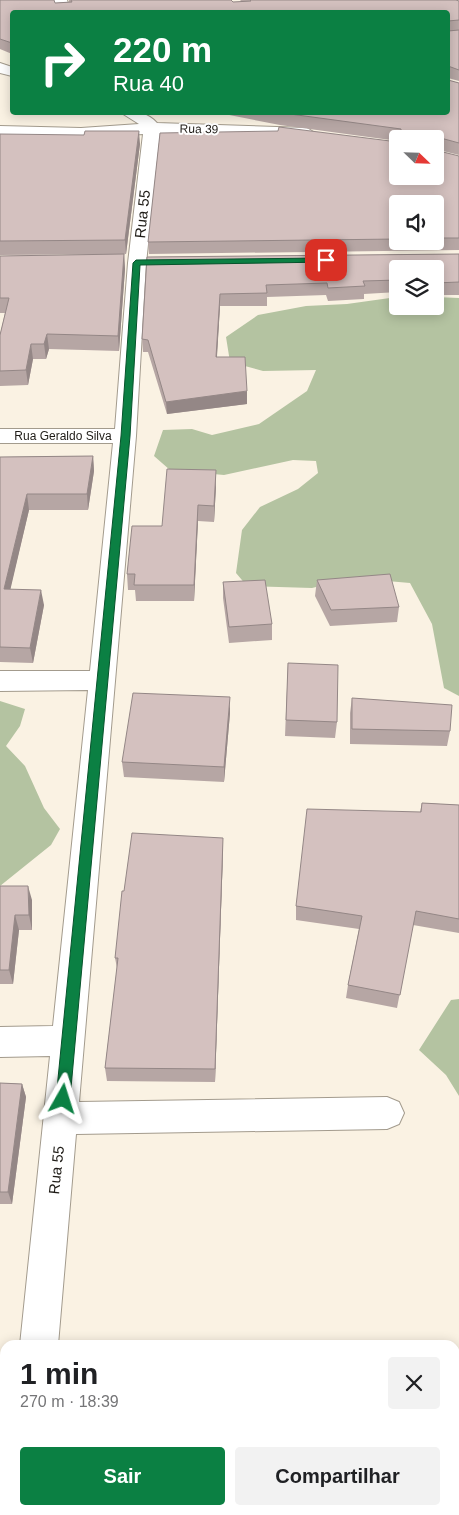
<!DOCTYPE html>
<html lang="pt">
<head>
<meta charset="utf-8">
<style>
	body { margin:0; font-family:Helvetica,sans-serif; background:#f2f2f2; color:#202124; height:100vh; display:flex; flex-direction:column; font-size:19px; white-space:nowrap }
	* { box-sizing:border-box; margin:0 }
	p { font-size:16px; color:#757577 }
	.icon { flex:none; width:28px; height:28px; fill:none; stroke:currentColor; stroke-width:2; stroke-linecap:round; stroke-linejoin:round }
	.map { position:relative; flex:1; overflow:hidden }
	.side { position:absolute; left:0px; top:1340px; width:460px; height:175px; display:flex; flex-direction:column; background:#fff; border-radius:15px 15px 0 0; box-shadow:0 2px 12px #0003 }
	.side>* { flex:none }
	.hud { position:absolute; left:10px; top:10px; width:440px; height:105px; border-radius:5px; box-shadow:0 2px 12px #0003; background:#0b8043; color:#fff; overflow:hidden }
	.needle { width:32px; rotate:113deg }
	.controls { position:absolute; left:389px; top:130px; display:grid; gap:10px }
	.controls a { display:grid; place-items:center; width:55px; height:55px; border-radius:5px; background:#fff; box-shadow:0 2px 12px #0003; font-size:25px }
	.pin { position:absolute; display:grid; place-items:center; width:42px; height:42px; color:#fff; margin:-21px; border-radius:10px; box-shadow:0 2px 8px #0006 }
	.me { position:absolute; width:55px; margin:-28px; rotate:6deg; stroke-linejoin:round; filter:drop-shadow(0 0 4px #0008) }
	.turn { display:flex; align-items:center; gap:18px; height:105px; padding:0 20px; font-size:22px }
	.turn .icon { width:65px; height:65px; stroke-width:2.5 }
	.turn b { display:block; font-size:35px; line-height:42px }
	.round { display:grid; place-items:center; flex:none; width:52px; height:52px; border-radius:5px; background:#f2f2f2 }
	.overview { display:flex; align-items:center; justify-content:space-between; height:85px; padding:0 20px }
	h1 { font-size:30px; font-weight:700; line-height:38px }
	.action { display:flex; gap:10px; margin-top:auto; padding:10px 20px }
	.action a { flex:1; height:58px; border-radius:5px; background:#0b8043; color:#fff; font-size:20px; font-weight:700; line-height:58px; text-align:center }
	.action a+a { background:#f2f2f2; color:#202124 }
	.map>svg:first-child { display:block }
	.forest { fill:#b4c3a1 }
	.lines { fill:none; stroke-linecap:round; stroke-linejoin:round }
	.minor-casing { stroke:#a39b8d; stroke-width:2 }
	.minor { fill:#fff; fill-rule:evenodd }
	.wall { fill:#b6a6a4; fill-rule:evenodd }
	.shaded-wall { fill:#948786 }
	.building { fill:#d4c1bf; stroke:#948786 }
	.route { fill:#0b8043; stroke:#07532c }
	.labels { text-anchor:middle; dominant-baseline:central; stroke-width:4; stroke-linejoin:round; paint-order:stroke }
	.far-street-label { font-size:12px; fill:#1f1c17; stroke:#fff }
	.street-label { font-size:15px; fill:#1f1c17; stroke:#fff }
</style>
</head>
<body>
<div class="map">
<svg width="459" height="1515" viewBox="0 0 459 1515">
	<rect width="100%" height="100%" fill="#faf2e3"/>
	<!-- forest -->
	<path class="forest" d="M397,297L398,306H435V297L459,298V696L444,688L432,624L410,583L353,578L312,588L247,586L236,573L242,530L260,507L298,489L318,473L316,461L293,460L224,475L170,470L154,456L163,430L192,429L212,435L259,424L307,391L316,370L263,371L230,362L226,337L258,315L306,306L347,304Z
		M0,701L25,709L20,726L6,746L25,766L44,808L60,829L51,845L0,886Z
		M459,999V1096L446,1075L419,1050L451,1000Z"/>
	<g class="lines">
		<defs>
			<path id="minor" d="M53,0H67L71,12H57Z
				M0,63L12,67V76L0,73Z
				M120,112C135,112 146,111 157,123L307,128L315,133L307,138L160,133L146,263L136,436L79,1102L387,1097L399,1102L404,1113L399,1124L387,1129L76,1134L58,1345H20L50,1056L0,1057V1027L53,1026L88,690L0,691V671H90L113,443H0V429H115L128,263L143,134L81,138L0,136V126L81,128L139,124Z
				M5,1502V1510H42V1515H2Z"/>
		</defs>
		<!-- minor casing -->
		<use href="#minor" class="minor-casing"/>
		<!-- minor -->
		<use href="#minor" class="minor"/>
	</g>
	<!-- wall -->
	<path class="wall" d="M0,0L55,3L69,2V0H231L233,2H242L240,0H456L459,1V81L448,78V80L459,83V155L435,149V139H398V141L280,125L214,112H448L12,12V54L0,49Z
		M0,134L140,144L126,254L0,255Z
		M459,156V250L149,254L148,242ZM398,204H435V241H398Z
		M124,254L125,269L119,351L49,349L46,359H33L28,385L0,386V335L5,313H0V256Z
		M459,254V295H435V269H398V292L364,294V299L328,301L326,295L267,297V306H220L217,357L247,404L167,414L148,352H143L142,339L147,257Z
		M93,456L94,471L88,510H29L10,589L44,605L33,663L0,662V457Z
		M216,486L214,522L198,521L194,601H136L135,590H128L127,574L162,526Z
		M317,580L399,607L397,622L330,626L315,596Z
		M223,582L272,624V640L229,643L223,598Z
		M288,663L337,722L335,738L285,736Z
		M352,698L450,731L447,746L350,744V713Z
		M230,713L224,782L124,777L122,762Z
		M422,803L459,805V933L413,925L397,1008L346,998L348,985L359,929L296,920V906L420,812Z
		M223,852L215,1082L107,1081L105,1068L117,968L115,958L124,891Z
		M0,886L32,900V930H19L13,984H0Z
		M0,1083L22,1084L26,1097L12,1204H0Z"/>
	<!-- shaded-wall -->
	<path class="shaded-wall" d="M139,131L140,144L126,254L125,240Z
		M437,137L435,149V139Z
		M124,254L125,269L119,351L118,336Z
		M220,294V306L216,370V357Z
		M47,334L49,349L46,359L44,344Z
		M31,344L33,359L28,385L26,370Z
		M247,391V404L167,414L166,402Z
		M93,456L94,471L88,510L87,494Z
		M216,470V486L214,522V506Z
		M27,494L29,510L7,604L4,589Z
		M198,505V521L194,601V585Z
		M41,590L44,605L33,663L30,648Z
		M230,697V713L224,782V767Z
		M223,838V852L215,1082V1069Z
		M28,886L32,900V930L29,915Z
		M15,915L19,930L13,984L9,970Z
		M22,1084L26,1097L12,1204L8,1192Z"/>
	<!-- building -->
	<path class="building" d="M0,0H54L55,3L72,2L71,0H231L233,2L251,1L250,0H456L459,1V20L448,21V31L459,30V70L448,66V80L459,83V143L437,137L435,139H401V129L275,112H448V12H12V43L0,39Z
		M279,127L398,142V176H435V150L459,156V238H435V204H398V239L148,242L160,133L278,131Z
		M85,131H139L125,240L0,241V134L84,135Z
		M124,254L118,336L47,334L44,344H31L26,370L0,371V335L9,298H0V256Z
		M459,254V282L435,283V269H398V280L363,281L365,286L328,288L327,283L266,285L267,293L220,294L216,357H245L247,391L166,402L148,340L142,339L147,257Z
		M93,456L87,494H27L4,589L41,590L30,648L0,647V457Z
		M167,469L216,470L214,506L198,505L194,585H134L135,574H127L132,526H162Z
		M390,574L399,607L331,610L317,580Z
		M265,580L272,624L229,627L223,582Z
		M288,663L338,665L337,722L286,720Z
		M133,693L230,697L224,767L122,762Z
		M352,698L452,705L450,731L352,729Z
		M422,803L459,805V919L416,911L400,995L348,985L362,916L296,906L307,809L421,812Z
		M132,833L223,838L215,1069L105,1068L118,958H115L122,891H124Z
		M0,886H28L29,915H15L9,970H0Z
		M0,1083L22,1084L8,1192H0Z"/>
	<!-- route -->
	<path class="route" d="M326,258L330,260L329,262L140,265L130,436L70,1099L68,1103L63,1105L58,1103L56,1099L121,436L133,263L136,260Z"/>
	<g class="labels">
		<!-- far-street labels -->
		<g class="far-street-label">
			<text transform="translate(199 129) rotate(1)">Rua 39</text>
			<text x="63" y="436">Rua Geraldo Silva</text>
		</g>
		<!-- street labels -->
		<g class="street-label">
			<text transform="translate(142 214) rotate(-84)">Rua 55</text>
			<text transform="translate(56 1170) rotate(-84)">Rua 55</text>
		</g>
	</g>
</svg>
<div class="controls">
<a><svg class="needle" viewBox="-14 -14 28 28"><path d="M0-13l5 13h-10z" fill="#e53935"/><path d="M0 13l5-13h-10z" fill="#757577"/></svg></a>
<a><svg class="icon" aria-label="sound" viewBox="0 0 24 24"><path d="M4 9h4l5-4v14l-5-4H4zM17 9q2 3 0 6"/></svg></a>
<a><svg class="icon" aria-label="layers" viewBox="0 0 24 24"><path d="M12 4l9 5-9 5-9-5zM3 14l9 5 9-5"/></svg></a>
</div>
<div class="pin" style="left:326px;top:260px;background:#d93025"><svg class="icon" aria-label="arrive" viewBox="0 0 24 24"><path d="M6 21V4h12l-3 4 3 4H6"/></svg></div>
<svg class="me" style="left:63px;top:1099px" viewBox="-20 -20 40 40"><path d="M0-17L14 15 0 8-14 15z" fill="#0b8043" stroke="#fff" stroke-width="4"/></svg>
<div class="hud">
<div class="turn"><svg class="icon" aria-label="right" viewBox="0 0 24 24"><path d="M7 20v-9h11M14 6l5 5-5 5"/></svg><div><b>220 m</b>Rua 40</div></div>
</div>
<section class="side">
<div class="overview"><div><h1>1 min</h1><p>270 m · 18:39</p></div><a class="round"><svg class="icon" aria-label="close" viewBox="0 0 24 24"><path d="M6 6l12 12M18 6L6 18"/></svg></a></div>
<div class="action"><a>Sair</a><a>Compartilhar</a></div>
</section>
</div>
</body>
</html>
